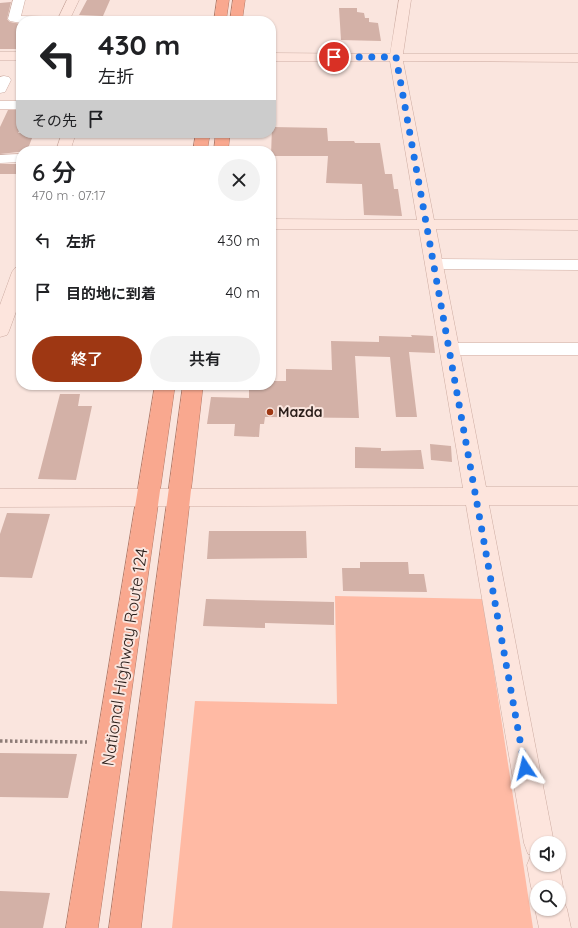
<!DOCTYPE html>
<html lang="ja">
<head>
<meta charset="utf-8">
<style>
	body { margin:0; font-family:Quicksand,"Noto Sans JP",sans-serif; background:#f2f2f2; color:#202124; height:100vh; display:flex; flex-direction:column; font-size:15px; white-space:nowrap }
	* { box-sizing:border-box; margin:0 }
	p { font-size:13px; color:#757577 }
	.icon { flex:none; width:22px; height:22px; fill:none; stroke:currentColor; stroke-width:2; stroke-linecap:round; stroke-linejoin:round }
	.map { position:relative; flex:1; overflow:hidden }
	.sheet { position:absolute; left:16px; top:146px; width:260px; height:244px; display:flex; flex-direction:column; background:#fff; border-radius:16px; box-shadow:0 1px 3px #0004 }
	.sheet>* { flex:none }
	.hud { position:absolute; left:16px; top:16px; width:260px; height:122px; border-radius:16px; box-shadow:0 1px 3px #0004; background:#fff; color:#202124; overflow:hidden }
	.tools { position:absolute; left:530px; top:836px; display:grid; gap:8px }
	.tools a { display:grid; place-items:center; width:36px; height:36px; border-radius:50%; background:#fff; box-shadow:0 1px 3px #0004; font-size:20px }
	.pin { position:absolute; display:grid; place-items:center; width:34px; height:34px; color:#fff; margin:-17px; border:2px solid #fff; border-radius:50%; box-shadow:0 1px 4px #0007 }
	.me { position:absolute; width:44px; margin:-22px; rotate:350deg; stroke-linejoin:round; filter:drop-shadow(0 0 3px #0008) }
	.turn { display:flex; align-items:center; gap:14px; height:84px; padding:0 16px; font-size:18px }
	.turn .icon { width:52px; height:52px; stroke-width:2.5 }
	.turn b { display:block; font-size:28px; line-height:34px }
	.then { display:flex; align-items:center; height:38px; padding:0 16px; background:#0003; gap:8px; font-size:15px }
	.round { display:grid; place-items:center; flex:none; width:42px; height:42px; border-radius:21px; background:#f2f2f2 }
	.overview { display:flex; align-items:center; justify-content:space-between; height:68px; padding:0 16px }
	h1 { font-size:24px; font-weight:600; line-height:30px }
	.cta { display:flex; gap:8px; margin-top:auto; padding:8px 16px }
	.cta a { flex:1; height:46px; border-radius:24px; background:#9e3713; color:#fff; font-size:16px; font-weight:600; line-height:46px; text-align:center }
	.cta a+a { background:#f2f2f2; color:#202124 }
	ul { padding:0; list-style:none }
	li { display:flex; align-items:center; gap:12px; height:52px; padding:0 16px }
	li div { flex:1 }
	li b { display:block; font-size:15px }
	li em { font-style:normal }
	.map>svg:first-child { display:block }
	.green { fill:#ffbaa4 }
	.building { fill:#d3b1a7 }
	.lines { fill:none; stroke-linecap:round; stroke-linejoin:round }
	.street-casing { stroke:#cdaca2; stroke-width:1 }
	.secondary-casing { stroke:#cdaca2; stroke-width:1 }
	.highway-casing { stroke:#b17866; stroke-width:1 }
	.path { stroke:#8d7c77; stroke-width:3.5; stroke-dasharray:2.5 2.5; stroke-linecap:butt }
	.street { fill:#fff; fill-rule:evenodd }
	.secondary { fill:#fde5dd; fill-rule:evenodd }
	.highway { fill:#f9a88f; fill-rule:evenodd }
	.route { stroke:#1a73e8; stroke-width:7; stroke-dasharray:0 12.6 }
	.poi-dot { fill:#9e3713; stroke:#fae5de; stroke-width:1.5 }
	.labels { text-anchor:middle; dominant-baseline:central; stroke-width:4; stroke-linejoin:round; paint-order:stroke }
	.poi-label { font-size:14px; font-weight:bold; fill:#2a1e1a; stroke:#fae5de; text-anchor:start }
	.near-street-label { font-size:17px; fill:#2a1e1a; stroke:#fae5de }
</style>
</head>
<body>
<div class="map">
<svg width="578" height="928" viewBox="0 0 578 928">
	<rect width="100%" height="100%" fill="#fae5de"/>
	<!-- green -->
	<path class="green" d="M335,596L483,599L533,928H172L195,701L337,704Z"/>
	<!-- building -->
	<path class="building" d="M87,0H110L103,16L79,15Z
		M11,2L7,19L10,22L21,24V49H0V3Z
		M339,8H357V12L364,13L365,18H369V22L378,23L381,41L341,40Z
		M8,110H21V127L18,133H34L27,151L0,154V127Z
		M272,127L327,128L328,141H354L355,143H380L385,174H392L394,189H398L402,216L364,215L362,184L326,183L328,156H271Z
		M0,164H21V166L18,174H0Z
		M411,335L433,336L435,353L409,352L417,417H396L390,357L355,356L359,418L265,417L264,424H260L259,437L234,436L235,424H207L211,397L249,398V385H271V381H286V369L332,370L331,341L379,342V336L412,337Z
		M60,394H80L78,406H92L76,480L38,479Z
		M430,444L451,446L452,462L431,460Z
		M355,447L381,448V451L421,450L424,469L355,468Z
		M7,513L50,514L32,578L0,577V534Z
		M209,531H306L307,558L207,559Z
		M360,562H408L409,574H424L427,592L343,591L342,568H360Z
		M206,599L334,602V625L265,623V628L203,626Z
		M0,753L77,754L68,798L0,797Z
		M0,891L50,893L43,928H0Z"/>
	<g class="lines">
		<defs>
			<path id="street" d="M13,0H25L21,16L63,17L67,18L69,21H21V23L10,21L8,19Z
				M4,76L9,77L11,80L5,92L0,93V77Z
				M0,101H21V109H0Z
				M21,154V162L0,163V155Z
				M435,259L578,260V270L435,269L429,268L426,264L429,260Z
				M450,343H578V355H450L443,354L440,349L443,344Z"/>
			<path id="secondary" d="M67,0H79L69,21H57Z
				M399,0H411L403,54H578V62L403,61L434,220H578V230L436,229L486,487H578V505H489L554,843H537V865H559L563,887L559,896L562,898L567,909L571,928H539L535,909L537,904V909H559V887H537V899L531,887L527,865L531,855L528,854L524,843L466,505L0,507V489L463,488L419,229H271V219L417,220L390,61H271V53L390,54Z
				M0,52H21V60H0Z
				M62,133H76L70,151H56Z
				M21,267V298L9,331L7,335L0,337V305L12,272L15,268Z"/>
			<path id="highway" d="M217,0H229L226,21H214Z
				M233,0H245L242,21H230Z
				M196,133H210L207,151H193Z
				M216,133H230L228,151H214Z
				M155,385H175L98,928H66Z
				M183,385H203L141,928H109Z"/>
		</defs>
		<!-- street casing -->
		<use href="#street" class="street-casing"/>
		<!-- secondary casing -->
		<use href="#secondary" class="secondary-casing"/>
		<!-- highway casing -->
		<use href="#highway" class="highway-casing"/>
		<!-- path -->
		<path class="path" d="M0,741L87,742"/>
		<!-- street -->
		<use href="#street" class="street"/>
		<!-- secondary -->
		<use href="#secondary" class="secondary"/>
		<!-- highway -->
		<use href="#highway" class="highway"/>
	</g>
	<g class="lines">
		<!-- route -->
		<path class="route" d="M334,57H396L525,768"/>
	</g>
	<!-- markers -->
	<circle class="poi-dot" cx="270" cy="412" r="4"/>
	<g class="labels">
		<!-- poi labels -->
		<g class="poi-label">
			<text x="278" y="412">Mazda</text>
		</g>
		<!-- near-street labels -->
		<g class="near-street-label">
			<text transform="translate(124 657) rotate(-81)">National Highway Route 124</text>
		</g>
	</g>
</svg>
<div class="tools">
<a><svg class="icon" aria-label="sound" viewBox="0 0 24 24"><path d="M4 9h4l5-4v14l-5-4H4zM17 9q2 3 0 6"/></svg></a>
<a><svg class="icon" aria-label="search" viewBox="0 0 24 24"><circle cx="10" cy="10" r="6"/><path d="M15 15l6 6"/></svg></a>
</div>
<div class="pin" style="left:334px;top:57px;background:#d93025"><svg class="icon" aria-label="arrive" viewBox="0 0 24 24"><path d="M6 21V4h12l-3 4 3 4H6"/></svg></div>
<svg class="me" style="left:525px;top:768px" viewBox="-20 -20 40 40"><path d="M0-17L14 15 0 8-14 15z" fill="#1a73e8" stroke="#fff" stroke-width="4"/></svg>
<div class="hud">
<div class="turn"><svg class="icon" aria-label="left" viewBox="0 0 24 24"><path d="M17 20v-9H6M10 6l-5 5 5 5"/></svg><div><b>430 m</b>左折</div></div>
<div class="then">その先<svg class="icon" aria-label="arrive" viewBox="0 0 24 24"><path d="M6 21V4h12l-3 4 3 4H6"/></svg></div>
</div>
<section class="sheet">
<div class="overview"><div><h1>6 分</h1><p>470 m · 07:17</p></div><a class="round"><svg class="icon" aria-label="close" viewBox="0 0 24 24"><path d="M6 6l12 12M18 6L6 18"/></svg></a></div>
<ul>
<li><svg class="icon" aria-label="left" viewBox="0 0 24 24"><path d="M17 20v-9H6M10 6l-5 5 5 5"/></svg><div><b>左折</b></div><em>430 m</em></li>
<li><svg class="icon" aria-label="arrive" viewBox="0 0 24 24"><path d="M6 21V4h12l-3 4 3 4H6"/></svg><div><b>目的地に到着</b></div><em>40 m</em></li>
</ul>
<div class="cta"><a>終了</a><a>共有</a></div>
</section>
</div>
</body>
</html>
